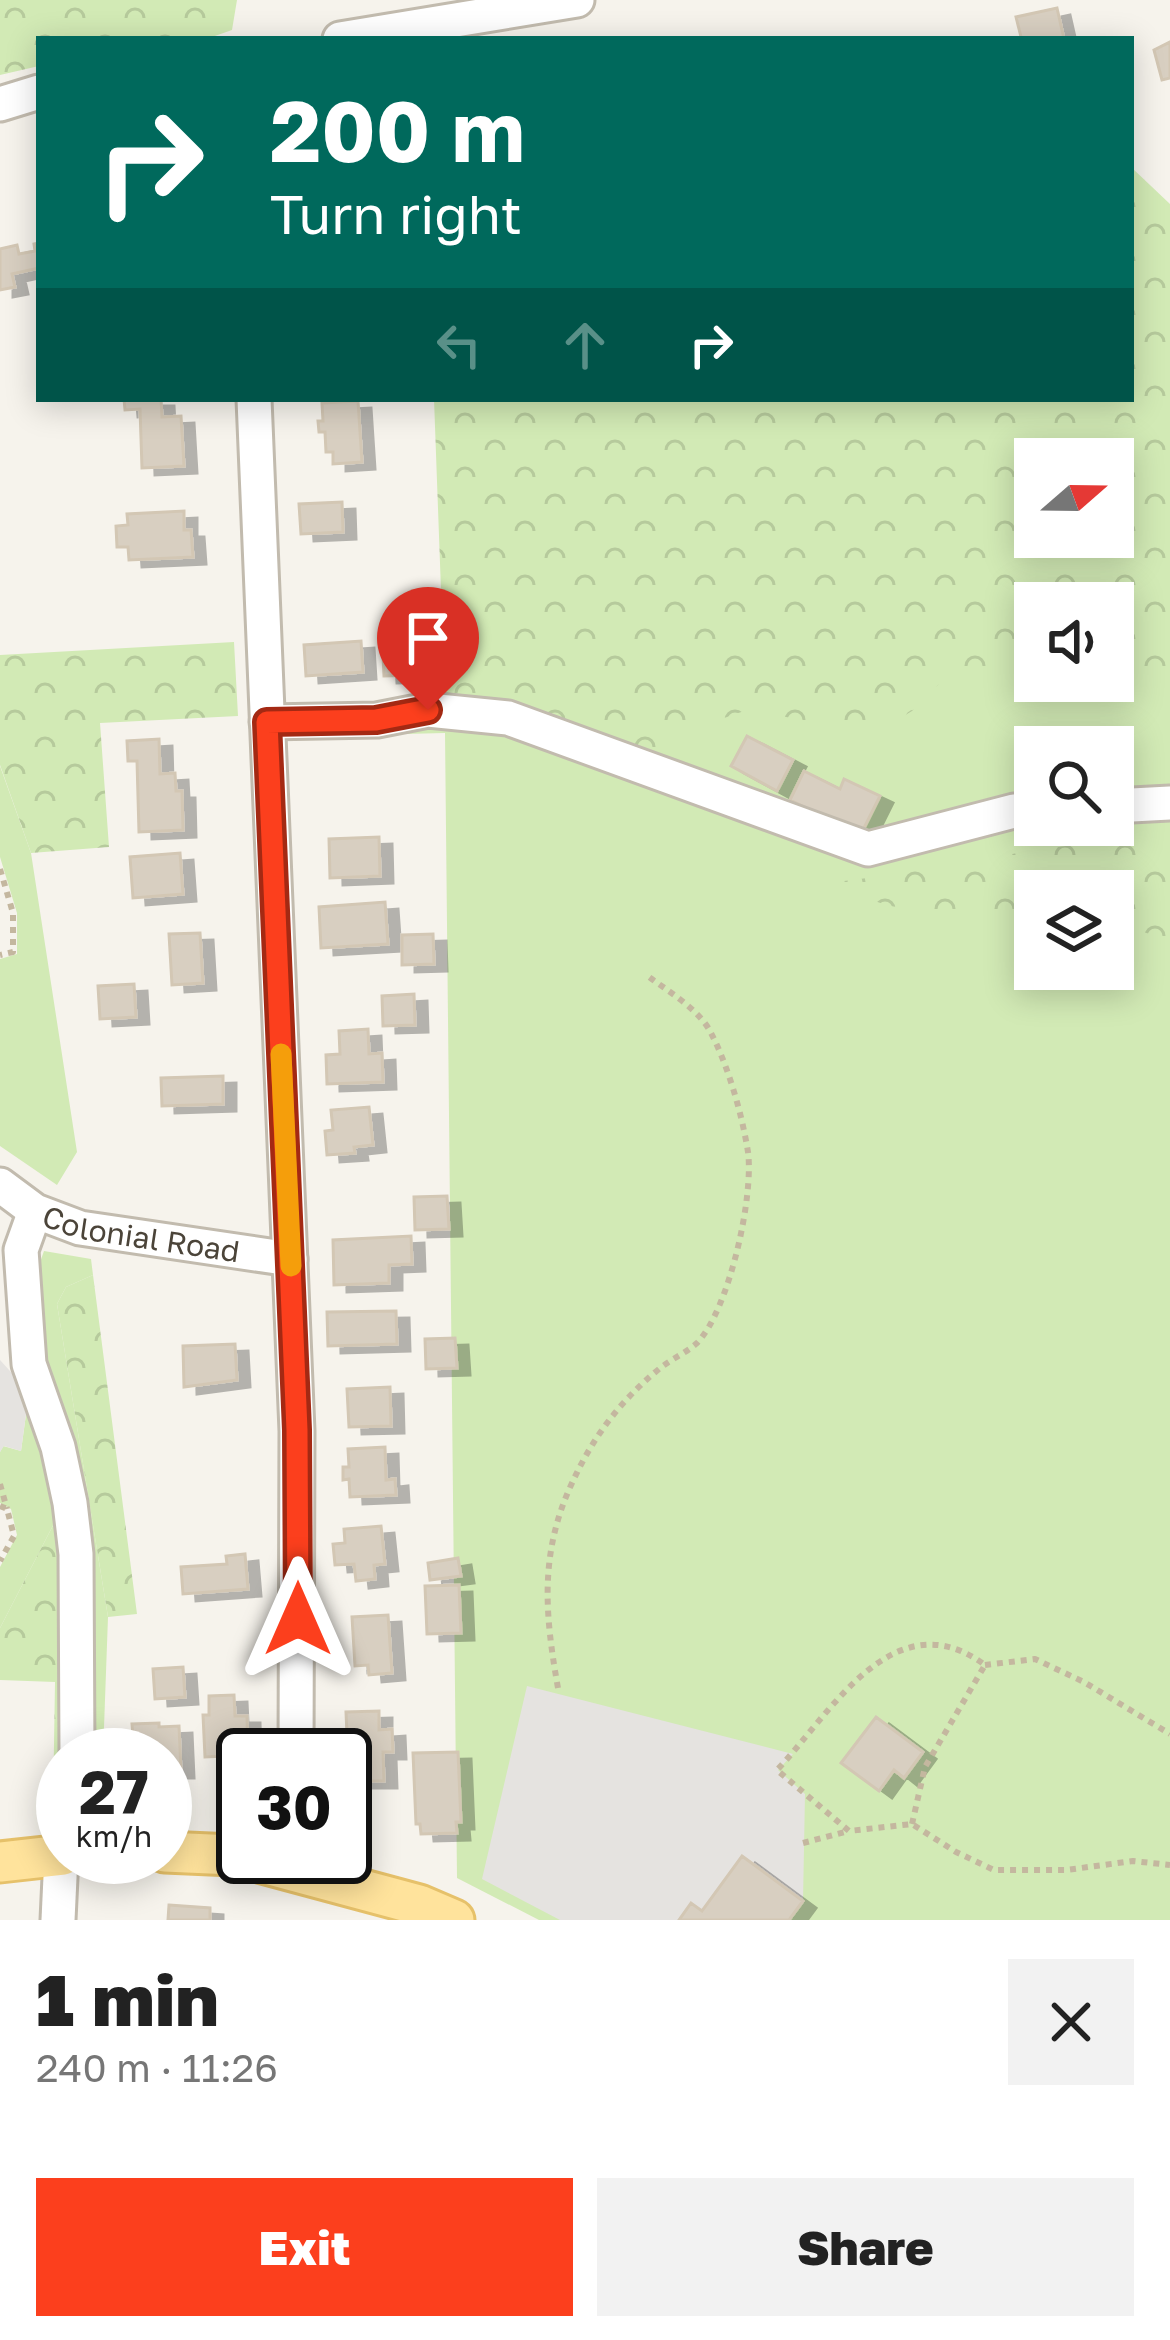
<!DOCTYPE html>
<html lang="en">
<head>
<meta charset="utf-8">
<style>
	body { margin:0; font-family:"Golos Text",sans-serif; background:#f2f2f2; color:#222; height:100vh; display:flex; flex-direction:column; font-size:45px; white-space:nowrap }
	* { box-sizing:border-box; margin:0 }
	p { font-size:39px; color:#767676 }
	.icon { flex:none; width:66px; height:66px; fill:none; stroke:currentColor; stroke-width:2; stroke-linecap:round; stroke-linejoin:round }
	.map { position:relative; height:1920px; overflow:hidden }
	.panel { display:flex; flex-direction:column; background:#fff; flex:1 }
	.panel>* { flex:none }
	.guide { position:absolute; left:36px; top:36px; width:1098px; height:366px; border-radius:0px; box-shadow:0 6px 30px #0003; background:#00695c; color:#fff; overflow:hidden }
	.needle { width:78px; rotate:70deg }
	.fabs { position:absolute; left:1014px; top:438px; display:grid; gap:24px }
	.fabs a { display:grid; place-items:center; width:120px; height:120px; border-radius:0px; background:#fff; box-shadow:0 6px 30px #0003; font-size:60px }
	.speed { position:absolute; left:36px; top:1728px; display:flex; gap:24px; font-size:60px; font-weight:700; text-align:center }
	.speed>* { display:grid; place-content:center; width:156px; height:156px; border-radius:50%; background:#fff; box-shadow:0 6px 30px #0003; line-height:1 }
	.speed small { font-size:30px; font-weight:400 }
	.speed .limit { border:6px solid #111; border-radius:18px; background:#fff; color:#111 }
	.pin { position:absolute; display:grid; place-items:center; width:102px; height:102px; color:#fff; margin:-123px -51px; border-radius:50% 50% 50% 0; rotate:-45deg; box-shadow:0 0 12px #0007 }
	.pin .icon { rotate:45deg }
	.me { position:absolute; width:132px; margin:-66px; rotate:0deg; stroke-linejoin:round; filter:drop-shadow(0 0 9px #0008) }
	.turn { display:flex; align-items:center; gap:42px; height:252px; padding:0 36px; font-size:54px }
	.turn .icon { width:156px; height:156px; stroke-width:2.5 }
	.turn b { display:block; font-size:84px; line-height:102px }
	.lanes { display:flex; align-items:center; height:114px; padding:0 36px; background:#0003; justify-content:center; gap:60px; direction:ltr }
	.lanes .off { opacity:.35 }
	.round { display:grid; place-items:center; flex:none; width:126px; height:126px; border-radius:0px; background:#f2f2f2 }
	.overview { display:flex; align-items:center; justify-content:space-between; height:204px; padding:0 36px }
	h1 { font-size:72px; font-weight:800; line-height:90px }
	.action { display:flex; gap:24px; margin-top:auto; padding:24px 36px }
	.action a { flex:1; height:138px; border-radius:0px; background:#fc3f1d; color:#fff; font-size:48px; font-weight:800; line-height:138px; text-align:center }
	.action a+a { background:#f2f2f2; color:#222 }
	.map>svg:first-child { display:block }
	.green { fill:#d2eab5; fill-rule:evenodd }
	.forest { fill:url(#forest-crowns); fill-rule:evenodd }
	.parking { fill:#e5e3e0 }
	.building { fill:#d8cfc1; stroke:#d3c7b4; stroke-width:3; filter:url(#shadow) }
	.lines { fill:none; stroke-linecap:round; stroke-linejoin:round }
	.minor-casing { stroke:#c2bbae; stroke-width:39 }
	.major-casing { stroke:#e6c16a; stroke-width:45 }
	.path { stroke:#c4b79f; stroke-width:6; stroke-dasharray:6 6; stroke-linecap:butt }
	.minor { stroke:#fff; stroke-width:33 }
	.major { stroke:#ffe39c; stroke-width:39 }
	.route-casing { stroke:#a42913; stroke-width:30 }
	.route { stroke:#fc3f1d; stroke-width:21 }
	.slow { stroke:#f59e0b; stroke-width:21 }
	.labels { text-anchor:middle; dominant-baseline:central; stroke-width:9; stroke-linejoin:round; paint-order:stroke }
	.street-label { font-size:30px; fill:#4b4439; stroke:#fff }
</style>
</head>
<body>
<div class="map">
<svg width="1170" height="1920" viewBox="0 0 1170 1920">
	<defs>
		<pattern id="forest-crowns" width="20" height="18" patternUnits="userSpaceOnUse" patternTransform="scale(3)"><rect width="20" height="18" fill="#d2eab5"/><path d="M2 6a3 3 0 1 1 6 0M12 15a3 3 0 1 1 6 0" fill="none" stroke="#b6ca9c"/></pattern>
		<filter id="shadow"><feDropShadow dx="13" dy="7" stdDeviation="0" flood-color="#0004"/></filter>
	</defs>
	<rect width="100%" height="100%" fill="#f6f3ec"/>
	<!-- green -->
	<path class="green" d="M1170,230V1920H539L457,1878L445,733L283,737L281,706L444,700V601L905,399H1131ZM1035,459H1113V537H1035ZM1035,603H1113V681H1035ZM1035,747H1113V825H1035ZM1035,891H1113V969H1035Z
		M0,766L31,853L77,1152L57,1185L0,1146V959L17,954V913L0,857Z
		M44,1251L91,1259L93,1275L66,1287L57,1304L108,1617L103,1755H87L37,1334L38,1268Z
		M27,1407L63,1506L0,1628V1567L17,1535L11,1509L0,1503V1452L3,1446L21,1451Z"/>
	<!-- forest -->
	<path class="forest" d="M0,0H237L232,30L212,37L39,39V66L0,75Z
		M1131,167L1170,204V716L1153,694L1113,670V603H1035L1036,681L980,671L948,675L912,711L889,725L820,723L747,710L707,724L669,766L445,700L434,399H1131ZM1035,459H1113V537H1035Z
		M234,642L238,716L100,723L109,847L31,853L0,765V655Z
		M1170,839V940L1113,923V891H1035V934L886,905L824,883C940,872 1052,838 1170,839Z
		M93,1275L137,1614L108,1617L57,1304L66,1287Z
		M63,1506V1806L53,1807L55,1682L0,1680V1628Z"/>
	<!-- parking -->
	<path class="parking" d="M0,1360L29,1392L21,1451L4,1446L0,1452Z
		M527,1686L793,1754L778,1770L805,1794L803,1901L743,1856L702,1911L679,1920H560L482,1879Z"/>
	<!-- building -->
	<path class="building" d="M1057,8L1064,39H1014L1021,37L1016,17Z
		M1170,42V78L1162,80L1154,50Z
		M39,243V268L12,274L15,287L0,290V249L17,245L19,254L35,251L34,244Z
		M124,399H161L162,417L181,416L184,466L142,468L140,409L125,410Z
		M358,401L362,462L333,464V452H326L325,432H319L318,421H323L322,403Z
		M342,502L343,532L301,534L299,504Z
		M184,511V530H191L193,557L129,560L128,547H117L116,526L128,525L127,514Z
		M423,635V675L384,676L382,636Z
		M361,641L363,672L306,676L304,645Z
		M747,736L793,760L777,791L731,766Z
		M159,739L160,774L175,773L176,791H182L183,830L139,832L137,761H128L127,741Z
		M804,771L840,789L844,779L880,796L861,834L790,800Z
		M379,837L380,876L330,878L329,839Z
		M180,853L183,894L133,898L130,857Z
		M385,902L388,944L321,948L319,907Z
		M200,933L203,983L172,985L169,934Z
		M433,934L434,964L402,965V935Z
		M134,984L136,1017L100,1019L98,986Z
		M414,994L415,1025L383,1026L382,996Z
		M368,1029L369,1054L382,1053L383,1082L327,1084L326,1055L340,1054L339,1031Z
		M223,1076V1104L162,1106L161,1078Z
		M369,1107L373,1145L354,1147L355,1153L327,1155L325,1131L333,1130L331,1110Z
		M447,1196L449,1229L415,1230L414,1197Z
		M411,1236L412,1264L389,1265V1283L334,1285L333,1240Z
		M396,1311L397,1344L328,1346L327,1312Z
		M455,1338L457,1368L426,1369L425,1339Z
		M235,1344L237,1380L184,1387L183,1346Z
		M390,1387L391,1426L349,1427L347,1389Z
		M385,1447L386,1480L395,1479L396,1495L350,1497L349,1479L343,1480V1467H349L348,1449Z
		M381,1526L385,1564L374,1565L375,1579L356,1581L354,1564L335,1565L333,1544L345,1543L344,1529Z
		M245,1554L248,1589L183,1594L181,1567L227,1564L226,1556Z
		M458,1558L461,1576L430,1580L428,1563Z
		M459,1585L461,1633L427,1634L425,1586Z
		M388,1615L392,1673L369,1675L368,1665L355,1666L352,1617Z
		M183,1667L185,1697L155,1699L153,1669Z
		M234,1695L235,1716H247L248,1755L205,1757L203,1715H209V1696Z
		M379,1711V1730L392,1729L393,1752H383L384,1781H351L350,1758L339,1755L338,1735H347L346,1712Z
		M876,1717L923,1752L904,1778L894,1770L879,1791L841,1763Z
		M159,1723V1727L179,1726L181,1771H165V1755H122L121,1737L133,1736L132,1724Z
		M458,1752L461,1822H456L457,1833L421,1834L420,1824H416L413,1753Z
		M742,1856L803,1901L789,1920H679L691,1903L702,1911Z
		M169,1905L210,1908V1920H168Z"/>
	<g class="lines">
		<defs>
			<g id="minor">
				<path d="M340,39L577,0"/>
				<path d="M0,104L39,92"/>
				<path d="M254,399L297,1431L296,1755"/>
				<path d="M267,722L377,720L428,710L508,718L868,849L1014,811L1035,810"/>
				<path d="M1113,806L1170,803"/>
				<path id="s1" d="M0,1185L35,1211L80,1228L290,1259"/>
				<path d="M35,1211L21,1250L29,1364L58,1447L70,1503L76,1554L77,1755"/>
				<path d="M58,1920L61,1856"/>
			</g>
			<path id="major" d="M165,1852L233,1855L419,1905L454,1920
				M0,1862L63,1855"/>
		</defs>
		<!-- minor casing -->
		<use href="#minor" class="minor-casing"/>
		<!-- major casing -->
		<use href="#major" class="major-casing"/>
		<!-- path -->
		<path class="path" d="M0,869L13,913V952L0,955
			M0,1484L7,1509
			M0,1506L7,1509L14,1536L0,1561
			M985,1665L1035,1659L1084,1682L1170,1734
			M558,1688C545,1615 539,1554 572,1483C593,1437 620,1401 659,1369C671,1359 686,1353 697,1343C729,1310 754,1197 748,1152C742,1114 728,1065 710,1031C698,1009 668,991 649,977
			M912,1824L925,1767L985,1665C894,1598 831,1713 777,1770L849,1831L912,1824L956,1852L994,1870H1066L1133,1861L1170,1865
			M803,1843L849,1831"/>
		<!-- minor -->
		<use href="#minor" class="minor"/>
		<!-- major -->
		<use href="#major" class="major"/>
	</g>
	<g class="lines">
		<defs>
			<path id="route" d="M298,1619L297,1430L267,722L376,720L428,710"/>
		</defs>
		<!-- route casing -->
		<use href="#route" class="route-casing"/>
		<!-- route -->
		<use href="#route" class="route"/>
		<!-- slow -->
		<path class="slow" d="M281,1054L291,1266"/>
	</g>
	<g class="labels">
		<!-- street labels -->
		<g class="street-label">
			<text stroke="none"><textPath href="#s1" startOffset="153">Colonial Road</textPath></text>
		</g>
	</g>
</svg>
<div class="fabs">
<a><svg class="needle" viewBox="-14 -14 28 28"><path d="M0-13l5 13h-10z" fill="#e53935"/><path d="M0 13l5-13h-10z" fill="#767676"/></svg></a>
<a><svg class="icon" aria-label="sound" viewBox="0 0 24 24"><path d="M4 9h4l5-4v14l-5-4H4zM17 9q2 3 0 6"/></svg></a>
<a><svg class="icon" aria-label="search" viewBox="0 0 24 24"><circle cx="10" cy="10" r="6"/><path d="M15 15l6 6"/></svg></a>
<a><svg class="icon" aria-label="layers" viewBox="0 0 24 24"><path d="M12 4l9 5-9 5-9-5zM3 14l9 5 9-5"/></svg></a>
</div>
<div class="speed"><div>27<small>km/h</small></div><div class="limit">30</div></div>
<div class="pin" style="left:428px;top:710px;background:#d93025"><svg class="icon" aria-label="arrive" viewBox="0 0 24 24"><path d="M6 21V4h12l-3 4 3 4H6"/></svg></div>
<svg class="me" style="left:298px;top:1619px" viewBox="-20 -20 40 40"><path d="M0-17L14 15 0 8-14 15z" fill="#fc3f1d" stroke="#fff" stroke-width="4"/></svg>
<div class="guide">
<div class="turn"><svg class="icon" aria-label="right" viewBox="0 0 24 24"><path d="M7 20v-9h11M14 6l5 5-5 5"/></svg><div><b>200 m</b>Turn right</div></div>
<div class="lanes"><svg class="icon off" aria-label="left" viewBox="0 0 24 24"><path d="M17 20v-9H6M10 6l-5 5 5 5"/></svg><svg class="icon off" aria-label="ahead" viewBox="0 0 24 24"><path d="M12 20V5M6 11l6-6 6 6"/></svg><svg class="icon" aria-label="right" viewBox="0 0 24 24"><path d="M7 20v-9h11M14 6l5 5-5 5"/></svg></div>
</div>
</div>
<section class="panel">
<div class="overview"><div><h1>1 min</h1><p>240 m · 11:26</p></div><a class="round"><svg class="icon" aria-label="close" viewBox="0 0 24 24"><path d="M6 6l12 12M18 6L6 18"/></svg></a></div>
<div class="action"><a>Exit</a><a>Share</a></div>
</section>
</body>
</html>
